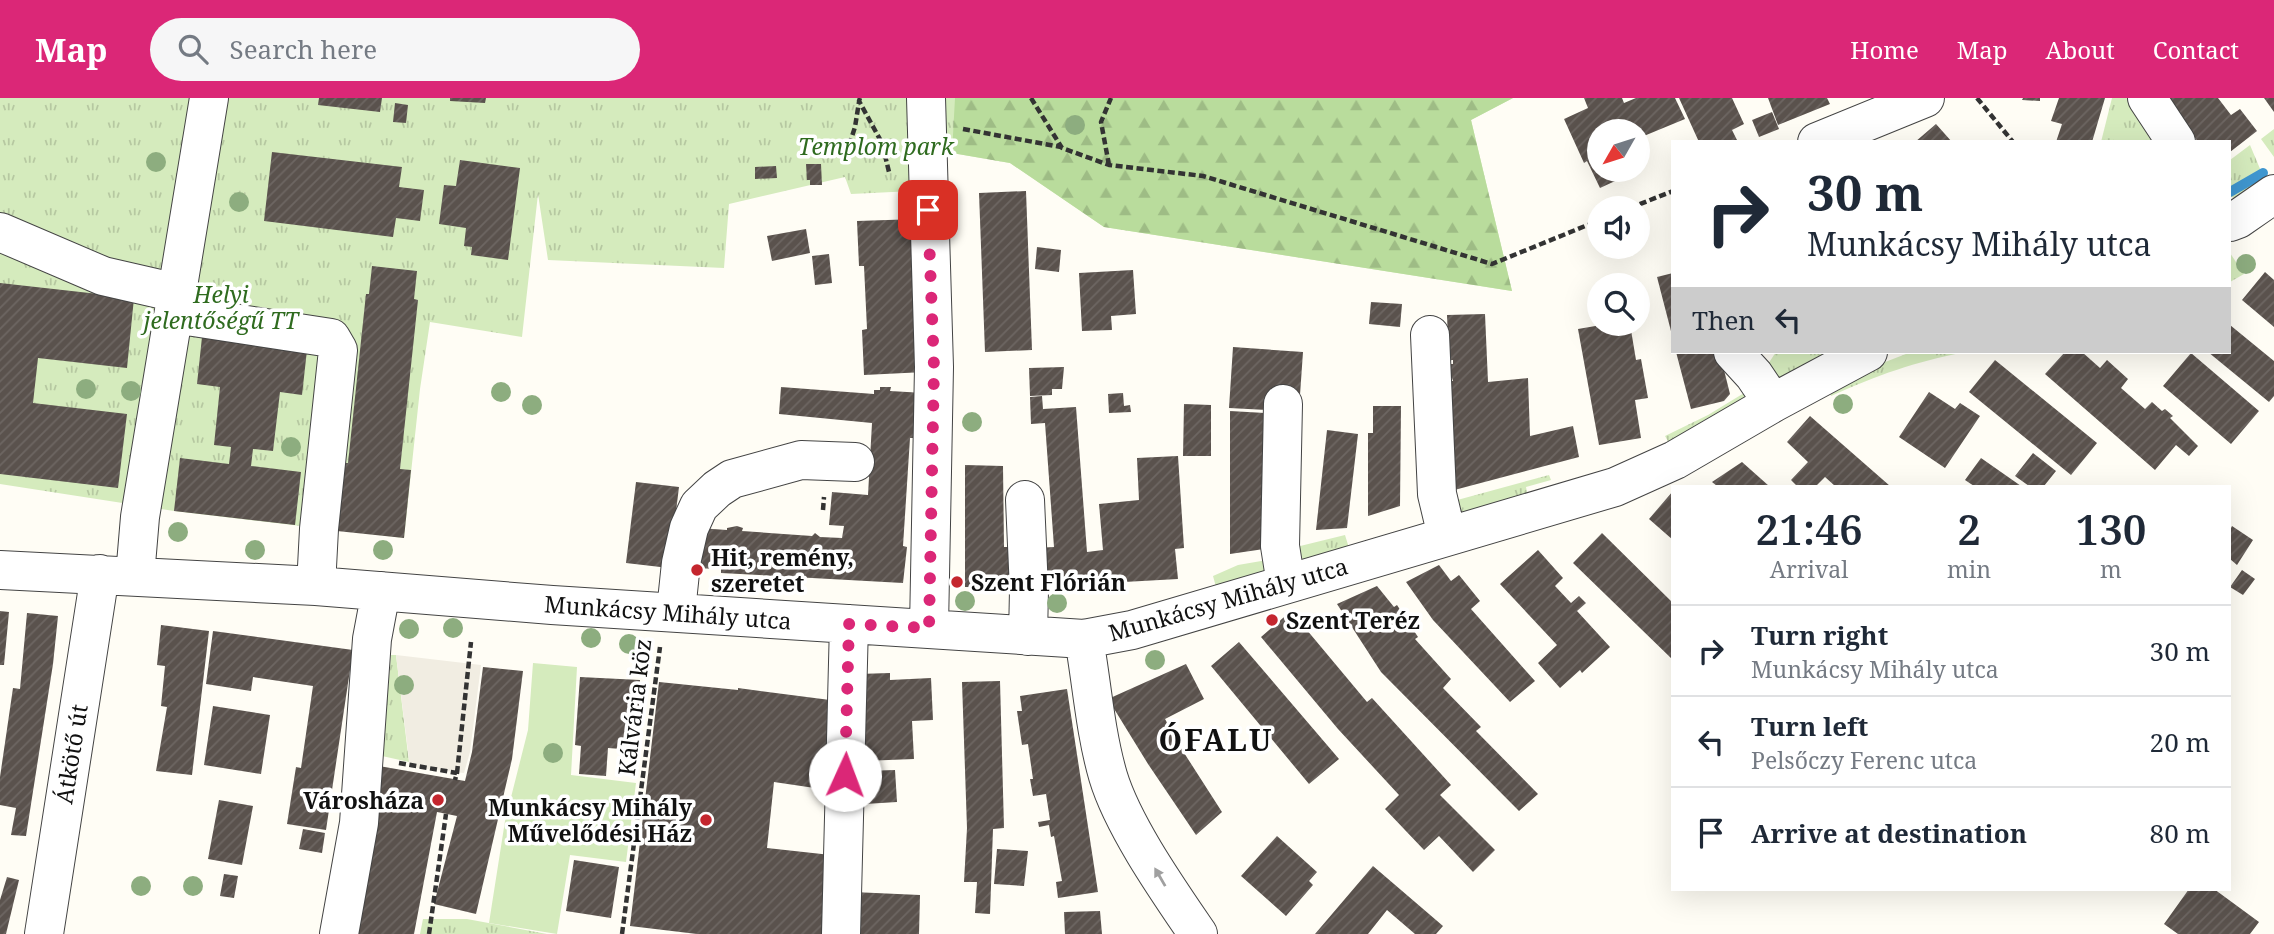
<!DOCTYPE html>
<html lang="en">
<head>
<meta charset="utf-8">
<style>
	body { margin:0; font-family:"Noto Serif",serif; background:#f6f6f7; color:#1f2937; height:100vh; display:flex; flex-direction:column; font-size:26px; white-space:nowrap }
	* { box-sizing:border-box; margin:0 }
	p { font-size:23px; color:#747a83 }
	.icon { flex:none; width:38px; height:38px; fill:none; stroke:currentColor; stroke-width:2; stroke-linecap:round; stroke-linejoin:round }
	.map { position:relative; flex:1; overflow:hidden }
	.panel { position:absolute; left:1671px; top:387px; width:560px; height:406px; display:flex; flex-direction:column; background:#fff; border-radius:0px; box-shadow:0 7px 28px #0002 }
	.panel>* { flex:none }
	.banner { position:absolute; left:1671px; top:42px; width:560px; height:214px; border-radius:0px; box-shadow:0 7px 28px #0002; background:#fff; color:#1f2937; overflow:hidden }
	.needle { width:46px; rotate:231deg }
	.buttons { position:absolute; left:1587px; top:21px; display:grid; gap:14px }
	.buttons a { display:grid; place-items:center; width:63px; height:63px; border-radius:50%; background:#fff; box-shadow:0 7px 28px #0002; font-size:35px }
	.pin { position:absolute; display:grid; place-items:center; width:60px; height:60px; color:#fff; margin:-30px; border-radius:14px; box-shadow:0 4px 10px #0006 }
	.me { position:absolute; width:77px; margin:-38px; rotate:2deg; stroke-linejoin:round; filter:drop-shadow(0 0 5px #0008) }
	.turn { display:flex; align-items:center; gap:24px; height:147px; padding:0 21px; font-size:32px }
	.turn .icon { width:91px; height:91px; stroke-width:2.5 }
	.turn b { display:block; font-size:49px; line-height:60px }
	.then { display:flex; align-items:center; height:66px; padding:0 21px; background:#0003; gap:14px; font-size:26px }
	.eta { display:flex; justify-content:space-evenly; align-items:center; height:119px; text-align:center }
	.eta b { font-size:42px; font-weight:600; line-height:49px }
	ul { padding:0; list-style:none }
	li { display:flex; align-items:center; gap:21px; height:91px; padding:0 21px; border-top:2px solid #e0e1e3 }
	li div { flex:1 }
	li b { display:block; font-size:26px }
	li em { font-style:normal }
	header { display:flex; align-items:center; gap:42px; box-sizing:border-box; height:98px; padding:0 35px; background:#db2777; color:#fff }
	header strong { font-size:33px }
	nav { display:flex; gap:38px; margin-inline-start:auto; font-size:24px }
	.search { width:490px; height:63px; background:#f6f6f7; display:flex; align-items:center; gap:18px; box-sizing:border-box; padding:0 24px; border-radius:38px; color:#747a83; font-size:26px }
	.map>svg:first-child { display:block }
	.grass { fill:url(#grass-tufts) }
	.forest { fill:url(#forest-firs) }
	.garden { fill:#d5ebbd }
	.plaza { fill:#f1ede2 }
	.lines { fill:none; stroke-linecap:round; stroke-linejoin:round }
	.stream { stroke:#3f96cf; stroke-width:10 }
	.building { fill:url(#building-hatch) }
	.minor-casing { stroke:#444; stroke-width:40 }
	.path { stroke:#333; stroke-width:4.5; stroke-dasharray:7 3.5; stroke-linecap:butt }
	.minor { stroke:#fff; stroke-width:38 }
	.tree { fill:#8dad7f }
	.oneway { fill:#a0a0a0 }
	.route { stroke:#db2777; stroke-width:12; stroke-dasharray:0 21.6 }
	.poi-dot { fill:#c4262e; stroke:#fff; stroke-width:2.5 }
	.labels { text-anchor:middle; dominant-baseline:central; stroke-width:7; stroke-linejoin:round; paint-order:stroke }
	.park-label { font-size:23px; font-style:italic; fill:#2f6b1f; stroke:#fff }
	.poi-label { font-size:23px; font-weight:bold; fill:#111; stroke:#fff; text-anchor:start }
	.street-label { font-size:23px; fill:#111; stroke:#fff }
	.district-label { font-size:30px; font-weight:bold; letter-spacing:2px; fill:#111; stroke:#fff }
</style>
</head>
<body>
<header>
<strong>Map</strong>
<div class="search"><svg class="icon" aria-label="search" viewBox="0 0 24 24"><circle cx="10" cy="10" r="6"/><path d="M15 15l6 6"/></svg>Search here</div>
<nav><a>Home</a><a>Map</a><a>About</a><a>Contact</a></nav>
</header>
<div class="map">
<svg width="2274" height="836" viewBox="0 0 2274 836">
	<defs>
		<pattern id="grass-tufts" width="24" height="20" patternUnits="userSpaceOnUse" patternTransform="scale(1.75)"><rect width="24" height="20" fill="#d5ebbd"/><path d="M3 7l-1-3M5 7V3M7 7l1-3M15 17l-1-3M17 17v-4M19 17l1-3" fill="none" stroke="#b6c8a1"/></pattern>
		<pattern id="forest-firs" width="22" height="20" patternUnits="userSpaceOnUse" patternTransform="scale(1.75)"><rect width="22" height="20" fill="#b9dc9c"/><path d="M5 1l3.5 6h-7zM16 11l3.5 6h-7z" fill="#9ebc85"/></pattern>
		<pattern id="building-hatch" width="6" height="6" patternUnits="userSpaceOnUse" patternTransform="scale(1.75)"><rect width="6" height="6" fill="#5a524d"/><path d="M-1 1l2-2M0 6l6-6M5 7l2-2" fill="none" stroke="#6d6662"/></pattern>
	</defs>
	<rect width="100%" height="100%" fill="#fffdf5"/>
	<!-- grass -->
	<path class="grass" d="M0,0H1513L1471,22L1512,193L1104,129L1010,65L952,55L912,64L913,93L851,96L845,79L729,106L724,170L548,162L538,96L522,239L430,224L420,291L404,440L174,413L0,386Z
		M2112,0H2138L2165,44H2101Z
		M2274,31V59L2261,41Z
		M2250,47L2266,85L2238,102L2230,98V62Z
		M2230,155L2244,176L2230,184Z
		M1776,254H1830L1774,286L1764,272Z
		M1911,254H1965C1914,264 1878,277 1831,298L1828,291L1862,273Z
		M1749,292L1754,300L1670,347L1665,338L1708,317Z
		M1549,377L1551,382L1526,389L1528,399L1454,419L1450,404Z
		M1345,437L1349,450L1293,466L1288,451Z
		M1267,462L1270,473L1216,489L1213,478L1238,467Z
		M391,557H396L409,664L382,658Z
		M423,821H467L547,836H420Z"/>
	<!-- forest -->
	<path class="forest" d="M955,0H1513L1471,22L1512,193L1104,129L1010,65L952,55Z"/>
	<!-- garden -->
	<path class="garden" d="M533,565L577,569L571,677L636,685L626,764L570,757L557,836L489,825L505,723L528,632Z"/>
	<!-- plaza -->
	<path class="plaza" d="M396,557L481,567L470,654L464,675L410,669Z"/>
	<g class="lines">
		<!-- stream -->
		<path class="stream" d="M2230,94L2263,75"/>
	</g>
	<!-- building -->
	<path class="building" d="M319,0H382L380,14L318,7Z
		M450,0H486L485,5L450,3Z
		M1584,0H1622L1624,5L1636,0H1675L1685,21L1639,40L1638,33H1600V72H1639L1600,90L1587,63L1584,65L1564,21L1588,10Z
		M1679,0H1732L1744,26L1732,32L1738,44H1699Z
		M1768,0H1827L1830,6L1778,27Z
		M2023,0H2040V3L2022,2Z
		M2059,0H2105L2092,44H2056L2062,26L2051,23Z
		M2166,0H2218L2231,17L2240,11L2257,33L2230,54V44H2198Z
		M2264,0H2274V14Z
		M395,5L408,7L406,25L393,24Z
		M1772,14L1779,31L1759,39L1752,22Z
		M1936,26L1952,44H1915Z
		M272,54L402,69L399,89L424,92L420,123L396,120L393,139L264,123Z
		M460,62L520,70L508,162L471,157L472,149L464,148L466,130L439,126L444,87L456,88Z
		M806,66H821L822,87H810V82H807Z
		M776,68L777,80L755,81V69Z
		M1026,93L1032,252L985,254L979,95Z
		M918,121L925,274L864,277L862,232L867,231L864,168H859L857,123Z
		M806,131L810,155L772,163L767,138Z
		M1037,149L1061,152L1059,174L1035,171Z
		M829,156L832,185L815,187L812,158Z
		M372,168L417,173L414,201L418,202L400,371L411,372L404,440L337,433L344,365H348L366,196H369Z
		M1133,172L1136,216L1111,218L1112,232L1082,233L1079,175Z
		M2265,174L2274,182V229L2242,202Z
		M1673,175V237H1672L1657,179Z
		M0,185L134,200L127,270L38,260L33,305L127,316L118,390L0,376Z
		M1371,204L1402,206L1400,229L1369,226Z
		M1485,216L1488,284L1528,280L1530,338L1573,328L1579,359L1443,395L1442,283H1453L1452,280L1442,281L1441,266H1453V262L1440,263L1448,243L1447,217Z
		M1607,226H1630L1636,262L1641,261L1648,300L1635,302L1641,340L1599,347L1578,231Z
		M2230,227L2274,263V298L2269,304L2208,254H2230Z
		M202,239L307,252L302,297L280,294L273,353L253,351L251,368L301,374L295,427L174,413L180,360L229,366L231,349L214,347L220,289L197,286Z
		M1233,249L1303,254L1300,297L1267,312L1229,310Z
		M1676,254H1723L1721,260L1730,296L1724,303L1691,311Z
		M2065,254H2082L2100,270L2107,262L2128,281L2121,290L2145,311L2152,304L2162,313L2165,311L2173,318L2170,320L2198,348L2189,358L2176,347L2155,372L2045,276Z
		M2191,255L2259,313L2231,346L2163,288Z
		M1995,262L2097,345L2071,377L1969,294Z
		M1064,269L1062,291H1052V297L1030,298L1029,270Z
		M781,289L874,296V292H880V289H891L890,293L924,295L921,340H910L903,448L907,449L903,485L721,475V471L692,470L699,430L727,432V430L737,428L743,430L742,433L812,438L815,435L820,439L842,440L844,428L829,427L832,394L868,397L872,325L779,316Z
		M1929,294L1955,311L1960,305L1980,318L1945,370L1899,339Z
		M1123,295L1124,308L1130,307L1131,314L1109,315L1108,296Z
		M1042,298L1043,311L1076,309L1087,454L1103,452L1099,406L1139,402L1137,360L1178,358L1184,450L1175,451L1178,481L1034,489L1035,450L1054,449L1045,325L1031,326L1030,299Z
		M1184,306L1211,307V358H1183Z
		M1373,308H1401L1400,408L1368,418V335H1373Z
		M1230,313L1265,315L1264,451L1230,456Z
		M1810,318L1890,388H1835L1825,379L1816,388H1797L1791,382L1808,364L1787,344Z
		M1327,332L1358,336L1347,430L1316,432Z
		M2033,355L2056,373L2044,388H2029L2015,378Z
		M1981,360L2021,388H1974L1965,382Z
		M1742,364L1769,388H1717L1712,384Z
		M965,367L1003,368L1004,449H1023L1022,490L965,489Z
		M636,384L679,389L669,470L626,465Z
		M1673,393V442L1649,421Z
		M2232,428L2253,442L2237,467L2230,461V432Z
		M1602,435L1673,505V562L1573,465Z
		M1538,452L1563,480L1555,488L1571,505L1579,498L1586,505L1577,513L1610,549L1582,575L1580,572L1560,590L1538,565L1557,547L1500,486Z
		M1439,467L1451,483L1459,477L1480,503L1471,511L1535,583L1510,604L1433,522L1406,484Z
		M2242,472L2255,481L2243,497L2230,489Z
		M1377,488L1394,509L1397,507L1418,539L1415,541L1451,581L1443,590L1481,629L1476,633L1538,696L1519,713L1381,574L1337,506Z
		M0,513L9,514L4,567H0Z
		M1291,513L1367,604L1372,600L1451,687L1440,697L1495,752L1473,774L1439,738L1424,752L1385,711L1399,697L1338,631L1261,539Z
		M27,515L58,518L53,566L26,738L11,737L16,710L0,707V679L13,590L20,591Z
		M161,527L209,533L192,677L156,673L167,609L161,608L165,568L157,567Z
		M213,533L353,552L326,732L287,726L296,669L301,670L313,588L253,579L251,593L206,586Z
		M1239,544L1339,661L1309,686L1211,568Z
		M1186,566L1204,601L1165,621L1179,647L1222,714L1196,737L1148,666L1108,601Z
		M483,569L523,573L512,661L476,816L434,806L457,718L437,714L414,836H350L379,668L465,683L472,654Z
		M890,575V582L931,580L933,622L912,623L914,661L863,663L858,576Z
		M580,579L640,582L639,607H643V620L638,619L635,652L608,650L606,678L579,676L581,648L575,647Z
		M1000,583L1004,730L993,731L990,816L975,815L977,784H964L967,730L962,584Z
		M659,584L738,592V590L830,602L835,693L774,684L767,750L840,758L834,836H697L630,828Z
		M1067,591L1098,794L1058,800L1056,784L1062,783L1054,738L1051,739L1049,727L1039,729L1038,724L1050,722L1046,696L1033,698L1030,681H1033L1028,646L1022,647L1017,613H1022L1020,598Z
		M213,608L270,617L261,676L204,667Z
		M895,672L897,704L865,706L863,673Z
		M219,702L253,708L242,767L208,761Z
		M303,731L325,735L322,755L299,751Z
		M1277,738L1317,774L1309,783L1313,787L1286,818L1241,778Z
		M997,751L1028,753L1024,788L994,786Z
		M574,762L619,769L611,820L566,813Z
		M1373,768L1443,828L1436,836H1415L1387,812L1368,836H1315Z
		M224,776L238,778L234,800L220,798Z
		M7,779L19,782L6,836H0V802Z
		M2189,791H2214L2259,824L2250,836H2178L2164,826Z
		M853,794L920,797L919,836H851Z
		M1100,813L1102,836H1065L1064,814Z"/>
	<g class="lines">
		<defs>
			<path id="minor" d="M926,0L934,269L929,530
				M2147,0L2176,44
				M1817,44L1925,0
				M2230,124L2238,121L2274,96
				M0,134L103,178L177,195
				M174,216L331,240L338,252L319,431L316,488
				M1430,237L1437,396L1447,438
				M1733,254L1754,277L1773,305
				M1283,306L1280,448L1286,486
				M1025,402L1029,492L1028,538
				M0,472L316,488L552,507L1084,541L1132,532L1615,389L1675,362L1773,305L1868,254
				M135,478L140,419L209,0
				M676,513L681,465L689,430L699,408L717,391L732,381L801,362L855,364
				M1084,541C1092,586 1095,633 1108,678C1123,728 1168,792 1198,836
				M44,836L100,476
				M339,836L359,725L372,541L381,493
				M841,836L849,526"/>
		</defs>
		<!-- minor casing -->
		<use href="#minor" class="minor-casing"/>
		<!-- path -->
		<path class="path" d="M860,0L859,3L882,45L889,74
			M1031,0L1062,50L1109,67L1203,78L1492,166L1600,122
			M1977,0L2013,44
			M963,31L1061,49
			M846,57L855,29L859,4
			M1109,67L1101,24L1111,0
			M1630,110L1673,93
			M823,412L824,399
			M399,665L457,675L455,682
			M457,675L471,544
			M429,836L446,716
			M622,836L660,549"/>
		<!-- minor -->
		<use href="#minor" class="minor"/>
	</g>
	<!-- trees -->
	<g class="tree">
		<circle cx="1075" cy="27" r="10"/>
		<circle cx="156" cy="64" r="10"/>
		<circle cx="239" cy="104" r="10"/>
		<circle cx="2246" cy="166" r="10"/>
		<circle cx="86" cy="291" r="10"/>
		<circle cx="131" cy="293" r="10"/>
		<circle cx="501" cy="294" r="10"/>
		<circle cx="1843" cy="306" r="10"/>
		<circle cx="532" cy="307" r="10"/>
		<circle cx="972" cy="324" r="10"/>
		<circle cx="291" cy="349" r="10"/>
		<circle cx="178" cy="434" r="10"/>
		<circle cx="255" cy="452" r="10"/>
		<circle cx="383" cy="452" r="10"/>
		<circle cx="965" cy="503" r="10"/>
		<circle cx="1057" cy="505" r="10"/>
		<circle cx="453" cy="530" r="10"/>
		<circle cx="409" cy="531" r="10"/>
		<circle cx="591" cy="540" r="10"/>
		<circle cx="629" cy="546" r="10"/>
		<circle cx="1155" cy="562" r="10"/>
		<circle cx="404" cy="587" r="10"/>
		<circle cx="553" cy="655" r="10"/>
		<circle cx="141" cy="788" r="10"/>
		<circle cx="193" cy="788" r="10"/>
	</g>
	<!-- one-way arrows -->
	<defs><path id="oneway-solid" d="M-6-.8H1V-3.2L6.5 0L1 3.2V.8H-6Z" transform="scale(1.75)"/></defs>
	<use class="oneway" href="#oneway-solid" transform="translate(1160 779) rotate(-120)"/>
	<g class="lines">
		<!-- route -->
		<path class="route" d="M845,677L849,526L929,530L934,269L928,112"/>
	</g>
	<!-- markers -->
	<g class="poi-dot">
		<circle cx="697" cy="472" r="7"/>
		<circle cx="957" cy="484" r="7"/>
		<circle cx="1272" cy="522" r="7"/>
		<circle cx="438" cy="702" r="7"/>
		<circle cx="706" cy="722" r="7"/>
	</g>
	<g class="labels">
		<!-- park labels -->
		<g class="park-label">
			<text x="876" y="48">Templom park</text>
			<text x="221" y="196">Helyi<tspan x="221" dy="26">jelentőségű TT</tspan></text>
		</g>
		<!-- poi labels -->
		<g class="poi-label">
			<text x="711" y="459">Hit, remény,<tspan x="711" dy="26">szeretet</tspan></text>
			<text x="971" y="484">Szent Flórián</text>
			<text x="1286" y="522">Szent Teréz</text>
			<text x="424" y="702" text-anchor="end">Városháza</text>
			<text x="692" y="709" text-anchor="end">Munkácsy Mihály<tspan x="692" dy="26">Művelődési Ház</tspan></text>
		</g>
		<!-- street labels -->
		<g class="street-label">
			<text transform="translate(1228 501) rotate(-16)">Munkácsy Mihály utca</text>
			<text transform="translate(668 514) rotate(4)">Munkácsy Mihály utca</text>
			<text transform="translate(634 609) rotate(-83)">Kálvária köz</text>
			<text transform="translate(71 656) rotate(-81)">Átkötő út</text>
		</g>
		<!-- district labels -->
		<g class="district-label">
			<text x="1216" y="641">ÓFALU</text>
		</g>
	</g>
</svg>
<div class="buttons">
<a><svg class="needle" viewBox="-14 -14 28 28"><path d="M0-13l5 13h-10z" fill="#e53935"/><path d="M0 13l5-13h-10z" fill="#747a83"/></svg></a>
<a><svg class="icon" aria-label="sound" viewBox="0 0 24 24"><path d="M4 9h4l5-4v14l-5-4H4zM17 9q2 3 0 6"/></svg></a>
<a><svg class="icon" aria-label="search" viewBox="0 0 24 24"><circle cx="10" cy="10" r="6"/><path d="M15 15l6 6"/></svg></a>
</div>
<div class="pin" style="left:928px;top:112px;background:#d93025"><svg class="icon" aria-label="arrive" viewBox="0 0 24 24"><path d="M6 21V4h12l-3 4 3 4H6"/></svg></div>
<svg class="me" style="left:845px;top:677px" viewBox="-20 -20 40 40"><circle r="19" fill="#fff"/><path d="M0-13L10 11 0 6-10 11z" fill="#db2777"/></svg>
<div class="banner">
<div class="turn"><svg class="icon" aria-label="right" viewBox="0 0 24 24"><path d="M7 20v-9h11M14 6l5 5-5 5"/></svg><div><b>30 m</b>Munkácsy Mihály utca</div></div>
<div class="then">Then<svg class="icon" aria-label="left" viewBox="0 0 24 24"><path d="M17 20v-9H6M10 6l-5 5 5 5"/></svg></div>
</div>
<section class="panel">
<div class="eta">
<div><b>21:46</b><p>Arrival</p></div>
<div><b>2</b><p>min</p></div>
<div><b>130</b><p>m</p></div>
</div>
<ul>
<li><svg class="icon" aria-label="right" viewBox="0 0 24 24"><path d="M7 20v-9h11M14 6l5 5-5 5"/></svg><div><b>Turn right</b><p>Munkácsy Mihály utca</p></div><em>30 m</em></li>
<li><svg class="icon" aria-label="left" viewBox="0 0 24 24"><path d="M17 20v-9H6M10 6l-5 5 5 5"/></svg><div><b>Turn left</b><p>Pelsőczy Ferenc utca</p></div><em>20 m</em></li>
<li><svg class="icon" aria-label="arrive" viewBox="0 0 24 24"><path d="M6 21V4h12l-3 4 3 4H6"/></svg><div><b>Arrive at destination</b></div><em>80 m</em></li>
</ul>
</section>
</div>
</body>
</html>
